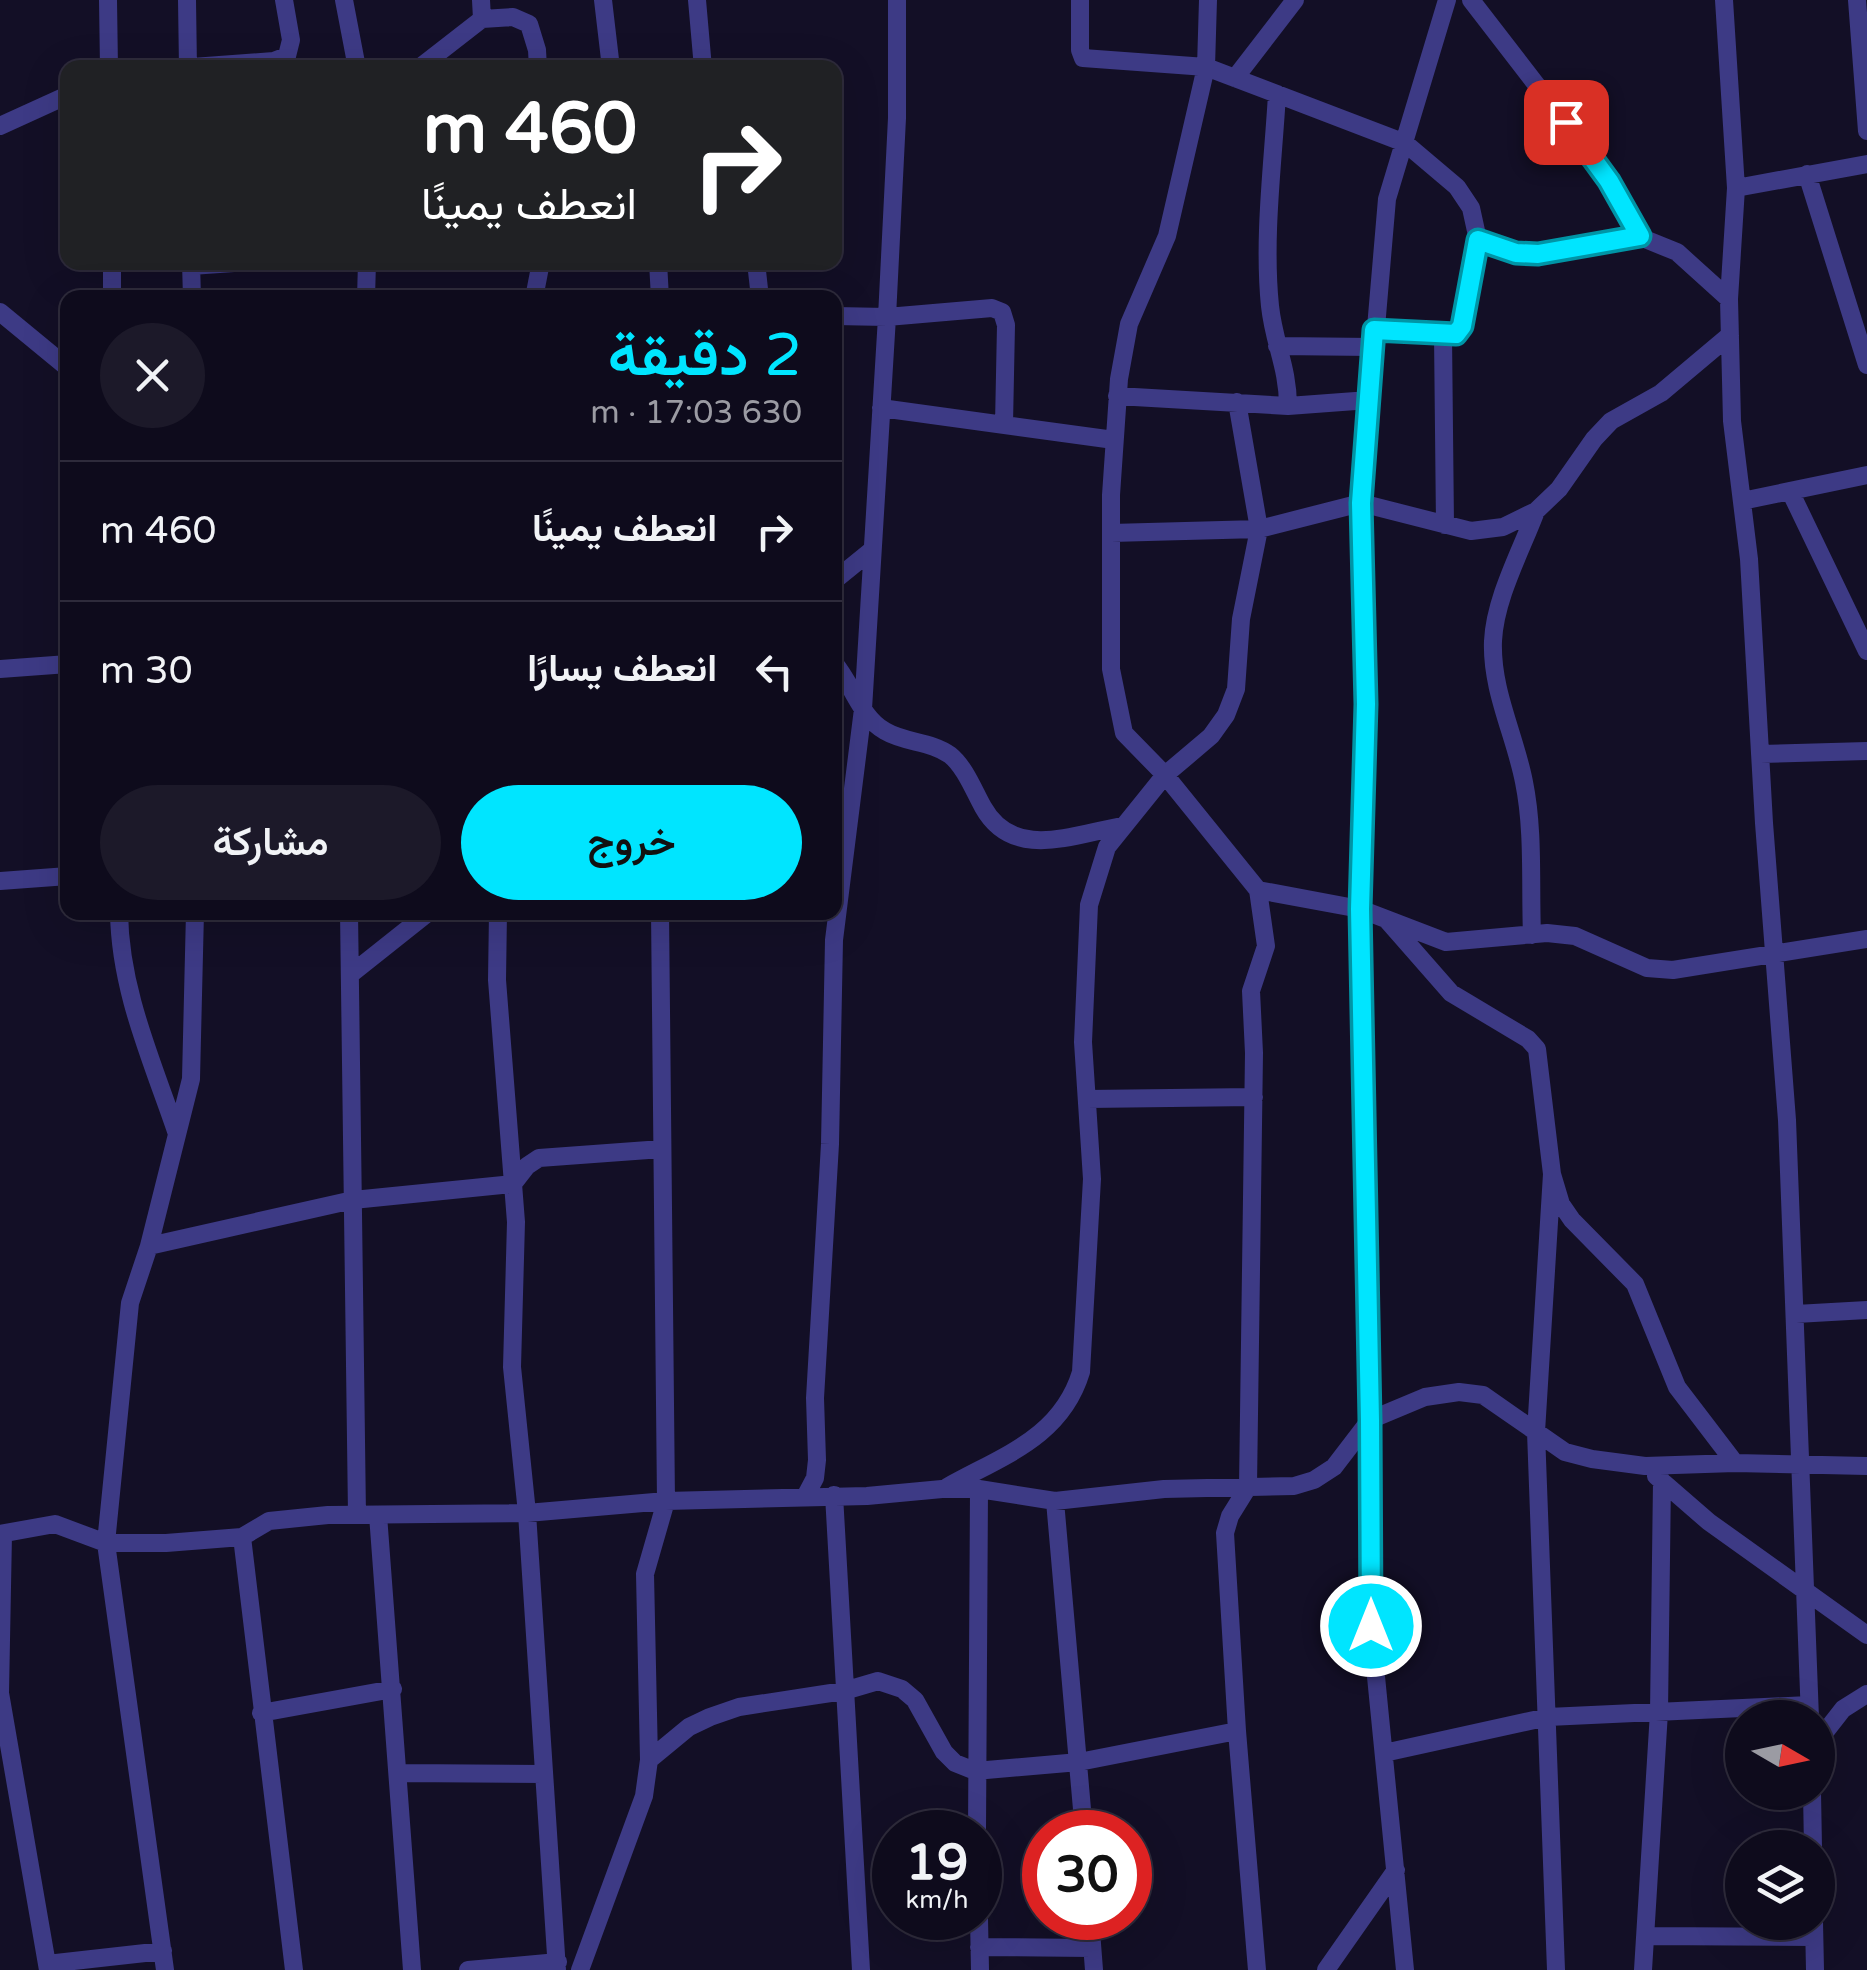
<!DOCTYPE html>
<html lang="ar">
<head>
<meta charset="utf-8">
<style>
	body { margin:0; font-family:"Varela Round",Vazirmatn,sans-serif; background:#1c1929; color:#f1f3f6; direction:rtl; height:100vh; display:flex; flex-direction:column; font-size:38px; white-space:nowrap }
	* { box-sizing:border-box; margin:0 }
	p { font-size:32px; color:#9b9ba3 }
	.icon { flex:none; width:55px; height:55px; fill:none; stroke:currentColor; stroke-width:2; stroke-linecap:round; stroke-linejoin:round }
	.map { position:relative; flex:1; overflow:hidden; direction:ltr }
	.details { position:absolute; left:60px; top:290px; width:782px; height:630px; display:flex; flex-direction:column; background:#0e0b1c; border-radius:20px; box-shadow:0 10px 40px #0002,0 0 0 2px #2e2b3b; direction:rtl }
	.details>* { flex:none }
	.banner { position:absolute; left:60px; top:60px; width:782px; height:210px; border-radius:20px; box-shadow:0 10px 40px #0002,0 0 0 2px #2e2b3b; direction:rtl; background:#202124; color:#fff; overflow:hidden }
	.needle { width:65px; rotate:99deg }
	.buttons { position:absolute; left:1725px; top:1700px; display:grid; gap:20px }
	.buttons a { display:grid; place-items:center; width:110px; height:110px; border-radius:50%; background:#0e0b1c; box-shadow:0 10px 40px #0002,0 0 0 2px #2e2b3b; font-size:50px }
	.speed { position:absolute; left:872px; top:1810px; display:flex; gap:20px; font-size:50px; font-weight:700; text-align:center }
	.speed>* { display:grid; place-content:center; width:130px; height:130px; border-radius:50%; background:#0e0b1c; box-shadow:0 10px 40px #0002,0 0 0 2px #2e2b3b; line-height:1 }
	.speed small { font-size:25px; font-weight:400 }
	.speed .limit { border:15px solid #d22; background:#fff; color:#111 }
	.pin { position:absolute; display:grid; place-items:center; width:85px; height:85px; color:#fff; margin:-42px; border-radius:20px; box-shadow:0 5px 15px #0006 }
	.me { position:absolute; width:110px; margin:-55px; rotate:0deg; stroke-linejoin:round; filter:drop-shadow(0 0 8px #0008) }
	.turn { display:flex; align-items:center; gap:35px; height:210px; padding:0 40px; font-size:45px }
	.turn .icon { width:130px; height:130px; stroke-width:2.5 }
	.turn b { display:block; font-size:70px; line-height:85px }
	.round { display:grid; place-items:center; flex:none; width:105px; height:105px; border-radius:52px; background:#1c1929 }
	.summary { display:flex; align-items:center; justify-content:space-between; height:170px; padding:0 40px }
	h1 { font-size:60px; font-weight:600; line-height:75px; color:#00e5ff }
	.primary-button { display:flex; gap:20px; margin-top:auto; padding:20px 40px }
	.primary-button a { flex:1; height:115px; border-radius:60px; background:#00e5ff; color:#111; font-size:40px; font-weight:600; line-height:115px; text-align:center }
	.primary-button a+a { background:#1c1929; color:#f1f3f6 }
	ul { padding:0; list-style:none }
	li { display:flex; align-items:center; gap:30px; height:140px; padding:0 40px; border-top:2px solid #2e2b3b }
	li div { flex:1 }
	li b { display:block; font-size:38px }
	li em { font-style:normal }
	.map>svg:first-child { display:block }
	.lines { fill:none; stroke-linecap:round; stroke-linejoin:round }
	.minor { stroke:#3d3a85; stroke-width:18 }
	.route-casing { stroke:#0095a6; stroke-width:25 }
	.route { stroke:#00e5ff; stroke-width:18 }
</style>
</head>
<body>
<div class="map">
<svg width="1867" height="1970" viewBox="0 0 1867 1970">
	<rect width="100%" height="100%" fill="#130f26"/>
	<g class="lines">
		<!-- minor -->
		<path class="minor" d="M108,0L109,68
			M187,0L188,68
			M344,0L357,68
			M481,0L482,19L513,17L529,24L537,50L538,68
			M603,0L611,68
			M697,0L703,68
			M1080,0V50L1083,58L1206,67L1405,143L1457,187L1471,208L1478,240L1462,326L1456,333L1374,330
			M1208,0L1206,67L1167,236L1129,324L1119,379L1111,495V669L1124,733L1165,775L1258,890L1266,946L1251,991L1254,1053L1248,1487L1230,1516L1225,1533L1237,1731L1257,1970
			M1471,0L1589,153L1640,237
			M1724,0L1736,188L1729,299L1732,421L1749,559L1764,823L1787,1120L1810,1718
			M1857,0L1867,131
			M179,68L274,61L287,56L291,40L284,0
			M419,68L482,19
			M1235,78L1295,0
			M1277,94C1273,164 1263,237 1270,306C1274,344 1288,367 1288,406
			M0,126L68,95
			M1807,174L1867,365
			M1736,188L1867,164
			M1478,240L1516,253L1538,254L1640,237L1677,252L1729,299
			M112,262V298
			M191,262L192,298
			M658,262L660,298
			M756,262L760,298
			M191,266L248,262
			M366,298L367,262
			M534,298L541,262
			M0,312L68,368
			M835,316L887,317L992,308L1002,312L1006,325L1004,424
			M1443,335L1445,525
			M1277,346L1373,347
			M1117,396L1288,406L1369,400
			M881,408L1114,440
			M1790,491L1867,651
			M1742,501L1867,475
			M1111,533L1259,529L1361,503L1471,531L1503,527L1536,511L1559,489L1594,439L1611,421L1661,393L1730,335
			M835,580L872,550
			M835,664C852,684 861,718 885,731C905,743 931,741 950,755C965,767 974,791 983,807C1013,861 1072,835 1122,826
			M0,669L68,664
			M1760,754L1867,751
			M0,881L68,876
			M1258,890L1360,909L1446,942L1547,933L1575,936L1647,968L1673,970L1867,939
			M119,912C120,991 152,1060 177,1134
			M349,912L357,1515
			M498,912L497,980L516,1222L512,1367L527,1513L557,1970
			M1387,920L1451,993L1528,1039L1537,1049L1552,1174L1561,1204L1572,1220L1635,1284L1677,1387L1735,1463
			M1532,935C1530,884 1534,831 1524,782C1515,735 1491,690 1493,641C1495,598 1521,551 1536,511
			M351,974L429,912
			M1087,1099L1254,1097
			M1552,1174L1536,1432L1556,1970
			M149,1246L353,1200L513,1184L527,1166L539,1158L662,1149
			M1796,1314L1867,1310
			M1656,1476L1709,1522L1867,1635
			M947,1487C1002,1456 1061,1438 1081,1372L1092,1179L1083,1042L1089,905L1107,847L1165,775L1211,736L1226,715L1236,689L1241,619L1259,529L1237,402
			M834,1495L861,1970
			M805,1497L815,1478L817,1460L815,1398L830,1144L834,940L863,709L887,317L897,118V0
			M1055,1501L1084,1832
			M378,1515L412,1970
			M0,1534L55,1524L106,1543H166L242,1537L269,1521L328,1515L527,1513L666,1501L867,1496L942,1489H979L1055,1501L1164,1489L1294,1486L1314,1480L1334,1467L1370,1420L1425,1397L1459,1392L1483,1395L1565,1452L1592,1459L1645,1466L1735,1463L1867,1466
			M3,1534L0,1693L48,1970
			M242,1537L294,1970
			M261,1713L393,1689
			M1818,1741L1843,1709L1867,1694
			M1384,1753L1548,1717L1809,1705
			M649,1760L689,1727L710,1717L739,1707L844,1691L878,1681L902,1689L915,1700L944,1752L955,1763L975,1771L1079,1762L1237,1731
			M399,1773L544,1774
			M1812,1792L1813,1848
			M977,1832L979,1489
			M979,1918L980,1970
			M1090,1918L1094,1970
			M1814,1922L1815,1970
			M1645,1936L1814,1937
			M979,1947L1092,1948
			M47,1964L163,1951
			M165,1970L106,1543L130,1303L149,1246L191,1079L195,912
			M468,1970L558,1962
			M580,1970L644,1796L649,1760L645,1574L666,1501L660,912
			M1326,1970L1396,1870
			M1405,1970L1371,1626L1370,1420L1360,909L1365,704L1361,503L1387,199L1447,0
			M1643,1970L1659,1712L1662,1481"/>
	</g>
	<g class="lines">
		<defs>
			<path id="route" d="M1371,1626L1370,1420L1360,909L1366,704L1361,503L1374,330L1456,334L1462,326L1478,240L1516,253L1538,254L1640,236L1609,181L1566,122"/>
		</defs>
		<!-- route casing -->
		<use href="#route" class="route-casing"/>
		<!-- route -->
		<use href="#route" class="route"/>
	</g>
</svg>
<div class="buttons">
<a><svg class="needle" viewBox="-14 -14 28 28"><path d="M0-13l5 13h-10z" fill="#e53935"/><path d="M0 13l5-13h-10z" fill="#9b9ba3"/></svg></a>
<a><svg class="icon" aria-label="layers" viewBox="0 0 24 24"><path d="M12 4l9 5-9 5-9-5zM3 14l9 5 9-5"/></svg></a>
</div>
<div class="speed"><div>19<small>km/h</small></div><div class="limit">30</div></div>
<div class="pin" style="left:1566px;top:122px;background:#d93025"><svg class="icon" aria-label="arrive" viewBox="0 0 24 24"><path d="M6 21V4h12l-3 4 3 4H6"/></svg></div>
<svg class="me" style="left:1371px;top:1626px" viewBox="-20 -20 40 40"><circle r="17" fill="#00e5ff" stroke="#fff" stroke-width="3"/><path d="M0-11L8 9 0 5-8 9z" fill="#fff"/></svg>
<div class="banner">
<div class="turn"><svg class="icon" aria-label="right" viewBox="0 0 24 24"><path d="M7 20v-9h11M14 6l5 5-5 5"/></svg><div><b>460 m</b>انعطف يمينًا</div></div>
</div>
<section class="details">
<div class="summary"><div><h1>2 دقيقة</h1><p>630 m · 17:03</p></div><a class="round"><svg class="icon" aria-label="close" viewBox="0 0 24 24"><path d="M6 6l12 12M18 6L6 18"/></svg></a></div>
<ul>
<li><svg class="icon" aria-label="right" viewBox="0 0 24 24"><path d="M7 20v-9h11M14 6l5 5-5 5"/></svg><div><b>انعطف يمينًا</b></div><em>460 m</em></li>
<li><svg class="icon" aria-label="left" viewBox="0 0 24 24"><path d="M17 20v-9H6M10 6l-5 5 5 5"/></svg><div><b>انعطف يسارًا</b></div><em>30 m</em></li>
</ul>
<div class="primary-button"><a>خروج</a><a>مشاركة</a></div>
</section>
</div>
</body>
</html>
